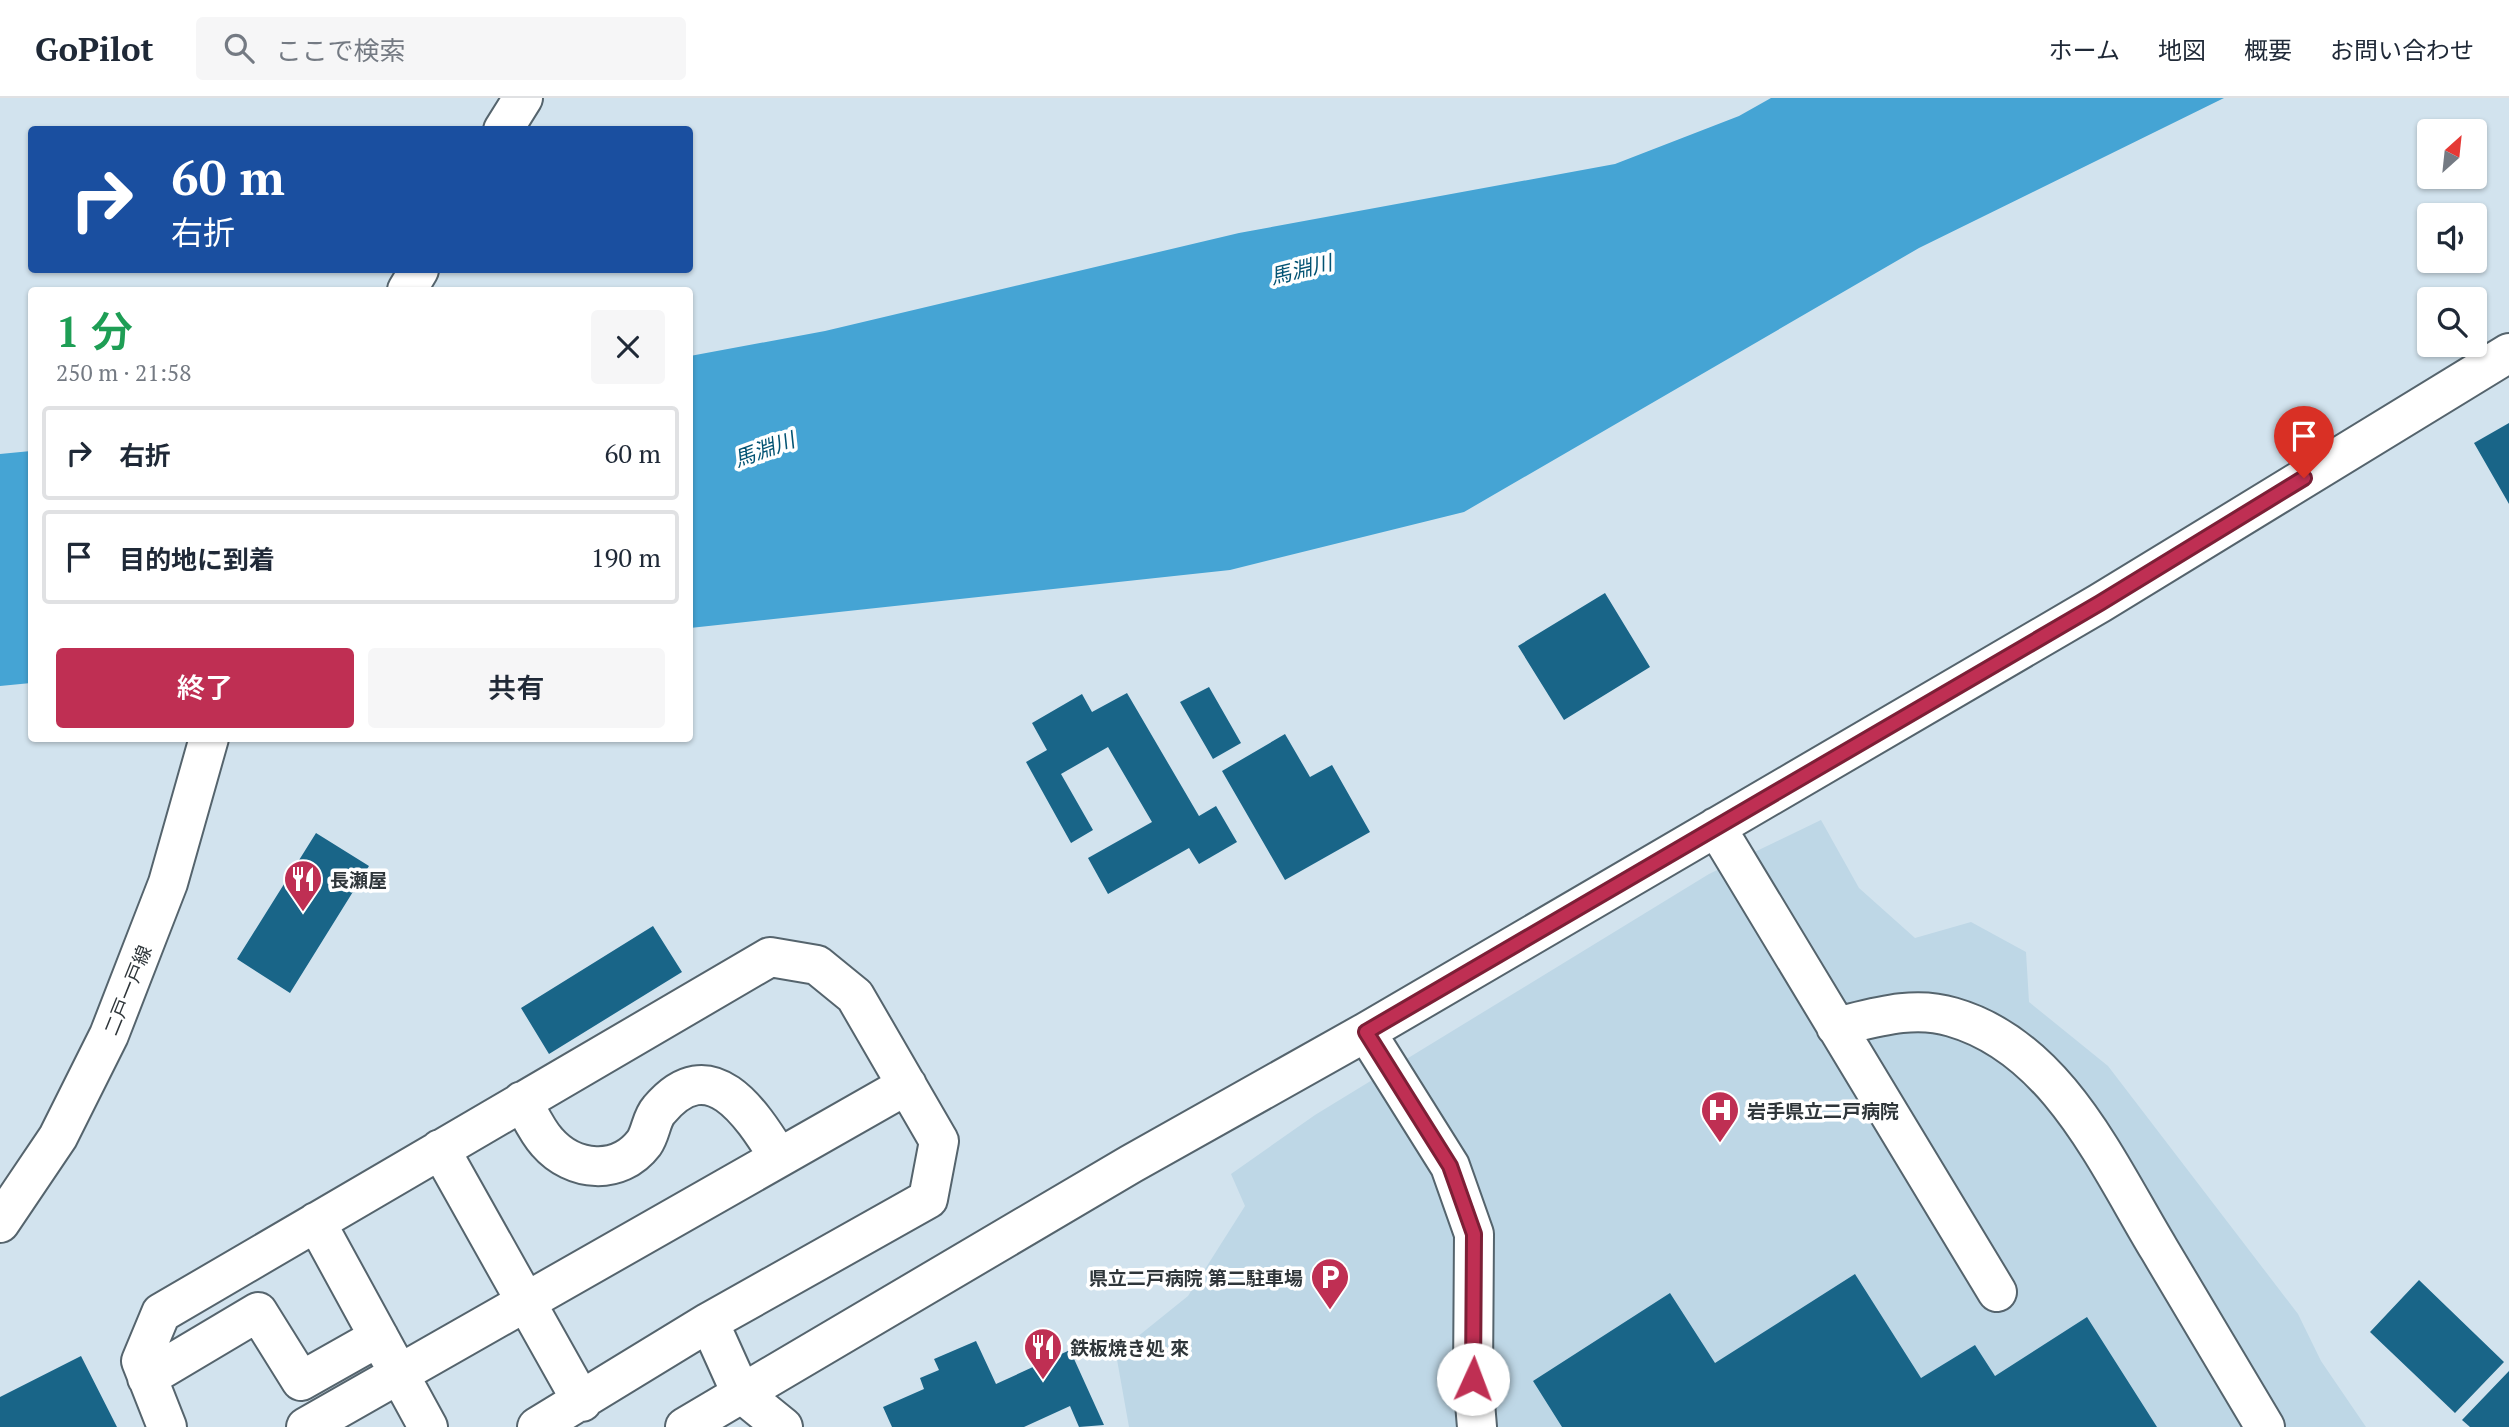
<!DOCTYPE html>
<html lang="ja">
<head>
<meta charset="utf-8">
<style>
	body { margin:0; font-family:"PT Serif","Noto Sans JP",serif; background:#f6f6f7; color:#1f2937; height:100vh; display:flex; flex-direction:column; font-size:26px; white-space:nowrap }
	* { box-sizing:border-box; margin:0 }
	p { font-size:23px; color:#747a83 }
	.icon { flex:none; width:38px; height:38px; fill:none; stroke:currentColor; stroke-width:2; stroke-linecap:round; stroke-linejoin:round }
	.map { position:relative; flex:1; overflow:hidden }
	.sheet { position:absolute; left:28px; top:189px; width:665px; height:455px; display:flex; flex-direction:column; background:#fff; border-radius:7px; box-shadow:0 2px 5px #0004 }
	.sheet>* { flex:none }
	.guide { position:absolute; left:28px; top:28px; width:665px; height:147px; border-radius:7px; box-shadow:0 2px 5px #0004; background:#1a4fa0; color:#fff; overflow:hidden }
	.needle { width:46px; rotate:27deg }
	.fabs { position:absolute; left:2417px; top:21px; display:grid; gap:14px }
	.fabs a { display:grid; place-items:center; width:70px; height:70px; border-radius:7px; background:#fff; box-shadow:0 2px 5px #0004; font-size:35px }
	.pin { position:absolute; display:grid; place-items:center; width:60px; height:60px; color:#fff; margin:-72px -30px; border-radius:50% 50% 50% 0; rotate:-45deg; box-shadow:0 0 7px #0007 }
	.pin .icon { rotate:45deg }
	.me { position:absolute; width:77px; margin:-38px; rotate:2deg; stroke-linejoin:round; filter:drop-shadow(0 0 5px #0008) }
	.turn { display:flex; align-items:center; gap:24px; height:147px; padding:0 28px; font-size:32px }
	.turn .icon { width:91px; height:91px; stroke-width:2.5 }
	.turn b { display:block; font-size:49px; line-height:60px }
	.round { display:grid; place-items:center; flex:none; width:74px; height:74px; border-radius:7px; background:#f6f6f7 }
	.overview { display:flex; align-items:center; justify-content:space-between; height:119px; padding:0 28px }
	h1 { font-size:42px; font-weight:600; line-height:52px; color:#1e9e55 }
	.cta { display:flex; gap:14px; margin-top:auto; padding:14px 28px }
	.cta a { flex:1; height:80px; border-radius:7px; background:#bf2f53; color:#fff; font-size:28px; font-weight:600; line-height:80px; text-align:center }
	.cta a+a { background:#f6f6f7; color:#1f2937 }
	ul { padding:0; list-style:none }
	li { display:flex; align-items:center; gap:21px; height:94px; margin:0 14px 10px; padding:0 14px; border:4px solid #e0e1e3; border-radius:7px }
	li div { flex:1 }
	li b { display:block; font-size:26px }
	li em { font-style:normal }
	header { display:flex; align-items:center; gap:42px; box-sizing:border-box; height:98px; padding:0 35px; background:#fff; border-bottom:2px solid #e0e1e3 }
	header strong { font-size:33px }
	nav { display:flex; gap:38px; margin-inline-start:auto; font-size:24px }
	.search { width:490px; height:63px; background:#f6f6f7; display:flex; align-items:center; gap:18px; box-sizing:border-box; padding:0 24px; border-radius:7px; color:#747a83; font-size:26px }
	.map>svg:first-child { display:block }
	.built { fill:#bed7e6 }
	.water { fill:#45a4d4 }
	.building { fill:#196588 }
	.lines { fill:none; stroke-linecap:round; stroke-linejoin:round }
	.minor-casing { stroke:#55646d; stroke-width:42 }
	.major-casing { stroke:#55646d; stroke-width:42 }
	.minor { stroke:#fff; stroke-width:38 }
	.major { stroke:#fff; stroke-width:38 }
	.route-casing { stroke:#7c1f36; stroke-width:18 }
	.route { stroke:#bf2f53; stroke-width:12 }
	.labels { text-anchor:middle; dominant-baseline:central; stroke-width:7; stroke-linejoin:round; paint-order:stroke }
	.poi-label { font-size:19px; font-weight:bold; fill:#2f363a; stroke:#fff; text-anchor:start }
	.street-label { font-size:19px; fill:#2f363a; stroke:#fff }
	.water-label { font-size:21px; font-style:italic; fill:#035373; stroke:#fff }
</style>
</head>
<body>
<header>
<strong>GoPilot</strong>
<div class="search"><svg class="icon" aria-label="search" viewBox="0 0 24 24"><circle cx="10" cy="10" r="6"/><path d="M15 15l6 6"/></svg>ここで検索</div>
<nav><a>ホーム</a><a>地図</a><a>概要</a><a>お問い合わせ</a></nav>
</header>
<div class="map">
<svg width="2509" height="1329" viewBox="0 0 2509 1329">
	<rect width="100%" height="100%" fill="#d2e3ee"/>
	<!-- built -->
	<path class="built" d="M1821,722L1859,790L1915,840L1971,824L2026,854L2029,904L2108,968L2298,1216L2321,1263L2366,1329H1129L1116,1256L1188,1198L1245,1108L1231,1076L1315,1017L1709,776Z"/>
	<!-- water -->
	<path class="water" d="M1771,0H2224L1919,150L1464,414L1230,472L690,530V258L825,233L1239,135L1615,66L1739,18Z
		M31,353V585L0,588V356Z"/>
	<!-- building -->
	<path class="building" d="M2509,325V406L2474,345Z
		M1605,495L1650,569L1564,622L1518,548Z
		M1209,589L1241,645L1213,661L1180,604Z
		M1127,595L1199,718L1216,708L1237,744L1199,766L1189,750L1108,796L1088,760L1152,724L1108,649L1061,676L1093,732L1071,745L1026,664L1047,652L1032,625L1082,596L1092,614Z
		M1285,636L1310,679L1332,667L1370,734L1285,782L1222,673Z
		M316,735L369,768L290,895L237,861Z
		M653,828L682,874L549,956L521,910Z
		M1855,1176L1921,1280L1975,1247L1995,1278L2087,1219L2157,1329H1562L1533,1283L1670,1195L1715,1265Z
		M2419,1182L2504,1264L2455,1315L2370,1234Z
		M976,1243L996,1286L1070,1252L1104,1327L1079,1329L1070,1308L1024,1329H892L883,1309L924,1291L920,1280L939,1272L934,1261Z
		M81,1258L117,1329H0V1299Z
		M2509,1273V1329H2470L2462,1322Z"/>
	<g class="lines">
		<defs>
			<path id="minor" d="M1716,729L1997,1194
				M1836,929C1874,920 1913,907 1952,919C2057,949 2107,1065 2159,1151C2194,1210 2230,1270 2265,1329
				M1366,934L1450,1068L1474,1136L1473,1281L1477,1329
				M522,1003C530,1017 537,1033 547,1044C573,1074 619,1078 644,1045C651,1035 651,1021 659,1012C710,951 751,1015 778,1058
				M440,1051L582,1304
				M316,1124L428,1329
				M709,1224L741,1295L783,1329
				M147,1280L258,1214L301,1283L379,1239
				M167,1329L141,1263L161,1215L770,859L817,867L855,898L939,1043L928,1101L709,1224L537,1329
				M306,1329L907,987
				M685,1329L1131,1066L1366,934L2100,505L2509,255"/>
			<path id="major" d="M503,32L523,0
				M407,192L419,172
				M0,1125L58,1039L109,937L168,785L209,640"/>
		</defs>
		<!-- minor casing -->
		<use href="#minor" class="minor-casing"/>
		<!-- major casing -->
		<use href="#major" class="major-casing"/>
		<!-- minor -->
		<use href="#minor" class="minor"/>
		<!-- major -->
		<use href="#major" class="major"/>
	</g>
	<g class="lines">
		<defs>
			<path id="route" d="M1473,1281L1474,1136L1450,1068L1366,934L2100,505L2304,380"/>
		</defs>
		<!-- route casing -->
		<use href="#route" class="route-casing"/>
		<!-- route -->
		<use href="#route" class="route"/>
	</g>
	<!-- icons -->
	<defs>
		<symbol id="restaurant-pin" viewBox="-11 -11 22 30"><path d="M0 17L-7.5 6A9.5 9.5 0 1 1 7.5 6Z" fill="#bf2f53" stroke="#fff"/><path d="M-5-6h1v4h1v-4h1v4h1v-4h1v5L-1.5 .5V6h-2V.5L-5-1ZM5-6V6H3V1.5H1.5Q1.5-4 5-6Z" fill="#fff"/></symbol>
		<symbol id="hospital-pin" viewBox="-11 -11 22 30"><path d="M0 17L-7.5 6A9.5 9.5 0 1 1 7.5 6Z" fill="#bf2f53" stroke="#fff"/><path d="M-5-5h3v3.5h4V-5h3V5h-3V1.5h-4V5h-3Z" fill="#fff"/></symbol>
		<symbol id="parking-pin" viewBox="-11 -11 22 30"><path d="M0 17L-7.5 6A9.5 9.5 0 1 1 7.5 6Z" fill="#bf2f53" stroke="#fff"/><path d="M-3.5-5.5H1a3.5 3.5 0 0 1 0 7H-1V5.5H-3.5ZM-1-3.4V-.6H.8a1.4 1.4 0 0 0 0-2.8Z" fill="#fff"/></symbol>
	</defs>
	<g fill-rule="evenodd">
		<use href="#restaurant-pin" x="281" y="759" width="44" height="60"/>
		<use href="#hospital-pin" x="1698" y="990" width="44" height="60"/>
		<use href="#parking-pin" x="1308" y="1157" width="44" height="60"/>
		<use href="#restaurant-pin" x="1021" y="1227" width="44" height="60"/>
	</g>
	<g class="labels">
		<!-- poi labels -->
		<g class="poi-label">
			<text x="330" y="781">長瀬屋</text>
			<text x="1747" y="1012">岩手県立二戸病院</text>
			<text x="1303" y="1179" text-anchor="end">県立二戸病院 第二駐車場</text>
			<text x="1070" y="1249">鉄板焼き処 來</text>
		</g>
		<!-- street labels -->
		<g class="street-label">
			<text transform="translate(127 892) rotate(-68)">二戸一戸線</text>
		</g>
		<!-- water labels -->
		<g class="water-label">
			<text transform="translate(1301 171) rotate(-14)">馬淵川</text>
			<text transform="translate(764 351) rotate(-20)">馬淵川</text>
		</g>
	</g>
</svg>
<div class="fabs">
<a><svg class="needle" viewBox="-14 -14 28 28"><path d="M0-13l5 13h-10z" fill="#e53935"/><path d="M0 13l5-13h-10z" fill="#747a83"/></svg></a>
<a><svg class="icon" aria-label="sound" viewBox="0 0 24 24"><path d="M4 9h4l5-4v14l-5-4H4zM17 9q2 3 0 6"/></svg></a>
<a><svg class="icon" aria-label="search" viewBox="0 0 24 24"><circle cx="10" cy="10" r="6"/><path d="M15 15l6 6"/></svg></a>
</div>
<div class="pin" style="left:2304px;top:380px;background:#d93025"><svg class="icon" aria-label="arrive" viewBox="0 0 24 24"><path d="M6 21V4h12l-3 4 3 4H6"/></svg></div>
<svg class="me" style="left:1473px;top:1281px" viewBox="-20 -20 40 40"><circle r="19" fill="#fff"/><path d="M0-13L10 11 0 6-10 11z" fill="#bf2f53"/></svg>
<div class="guide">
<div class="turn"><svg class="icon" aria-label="right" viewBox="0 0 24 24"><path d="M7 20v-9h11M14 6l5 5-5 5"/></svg><div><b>60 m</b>右折</div></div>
</div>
<section class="sheet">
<div class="overview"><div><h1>1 分</h1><p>250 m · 21:58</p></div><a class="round"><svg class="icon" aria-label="close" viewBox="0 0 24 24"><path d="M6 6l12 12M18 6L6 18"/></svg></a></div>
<ul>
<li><svg class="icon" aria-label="right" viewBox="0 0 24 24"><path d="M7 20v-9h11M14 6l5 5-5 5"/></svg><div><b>右折</b></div><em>60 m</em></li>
<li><svg class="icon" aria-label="arrive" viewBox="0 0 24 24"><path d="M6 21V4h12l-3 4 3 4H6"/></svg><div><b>目的地に到着</b></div><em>190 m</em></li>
</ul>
<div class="cta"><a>終了</a><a>共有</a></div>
</section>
</div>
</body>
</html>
